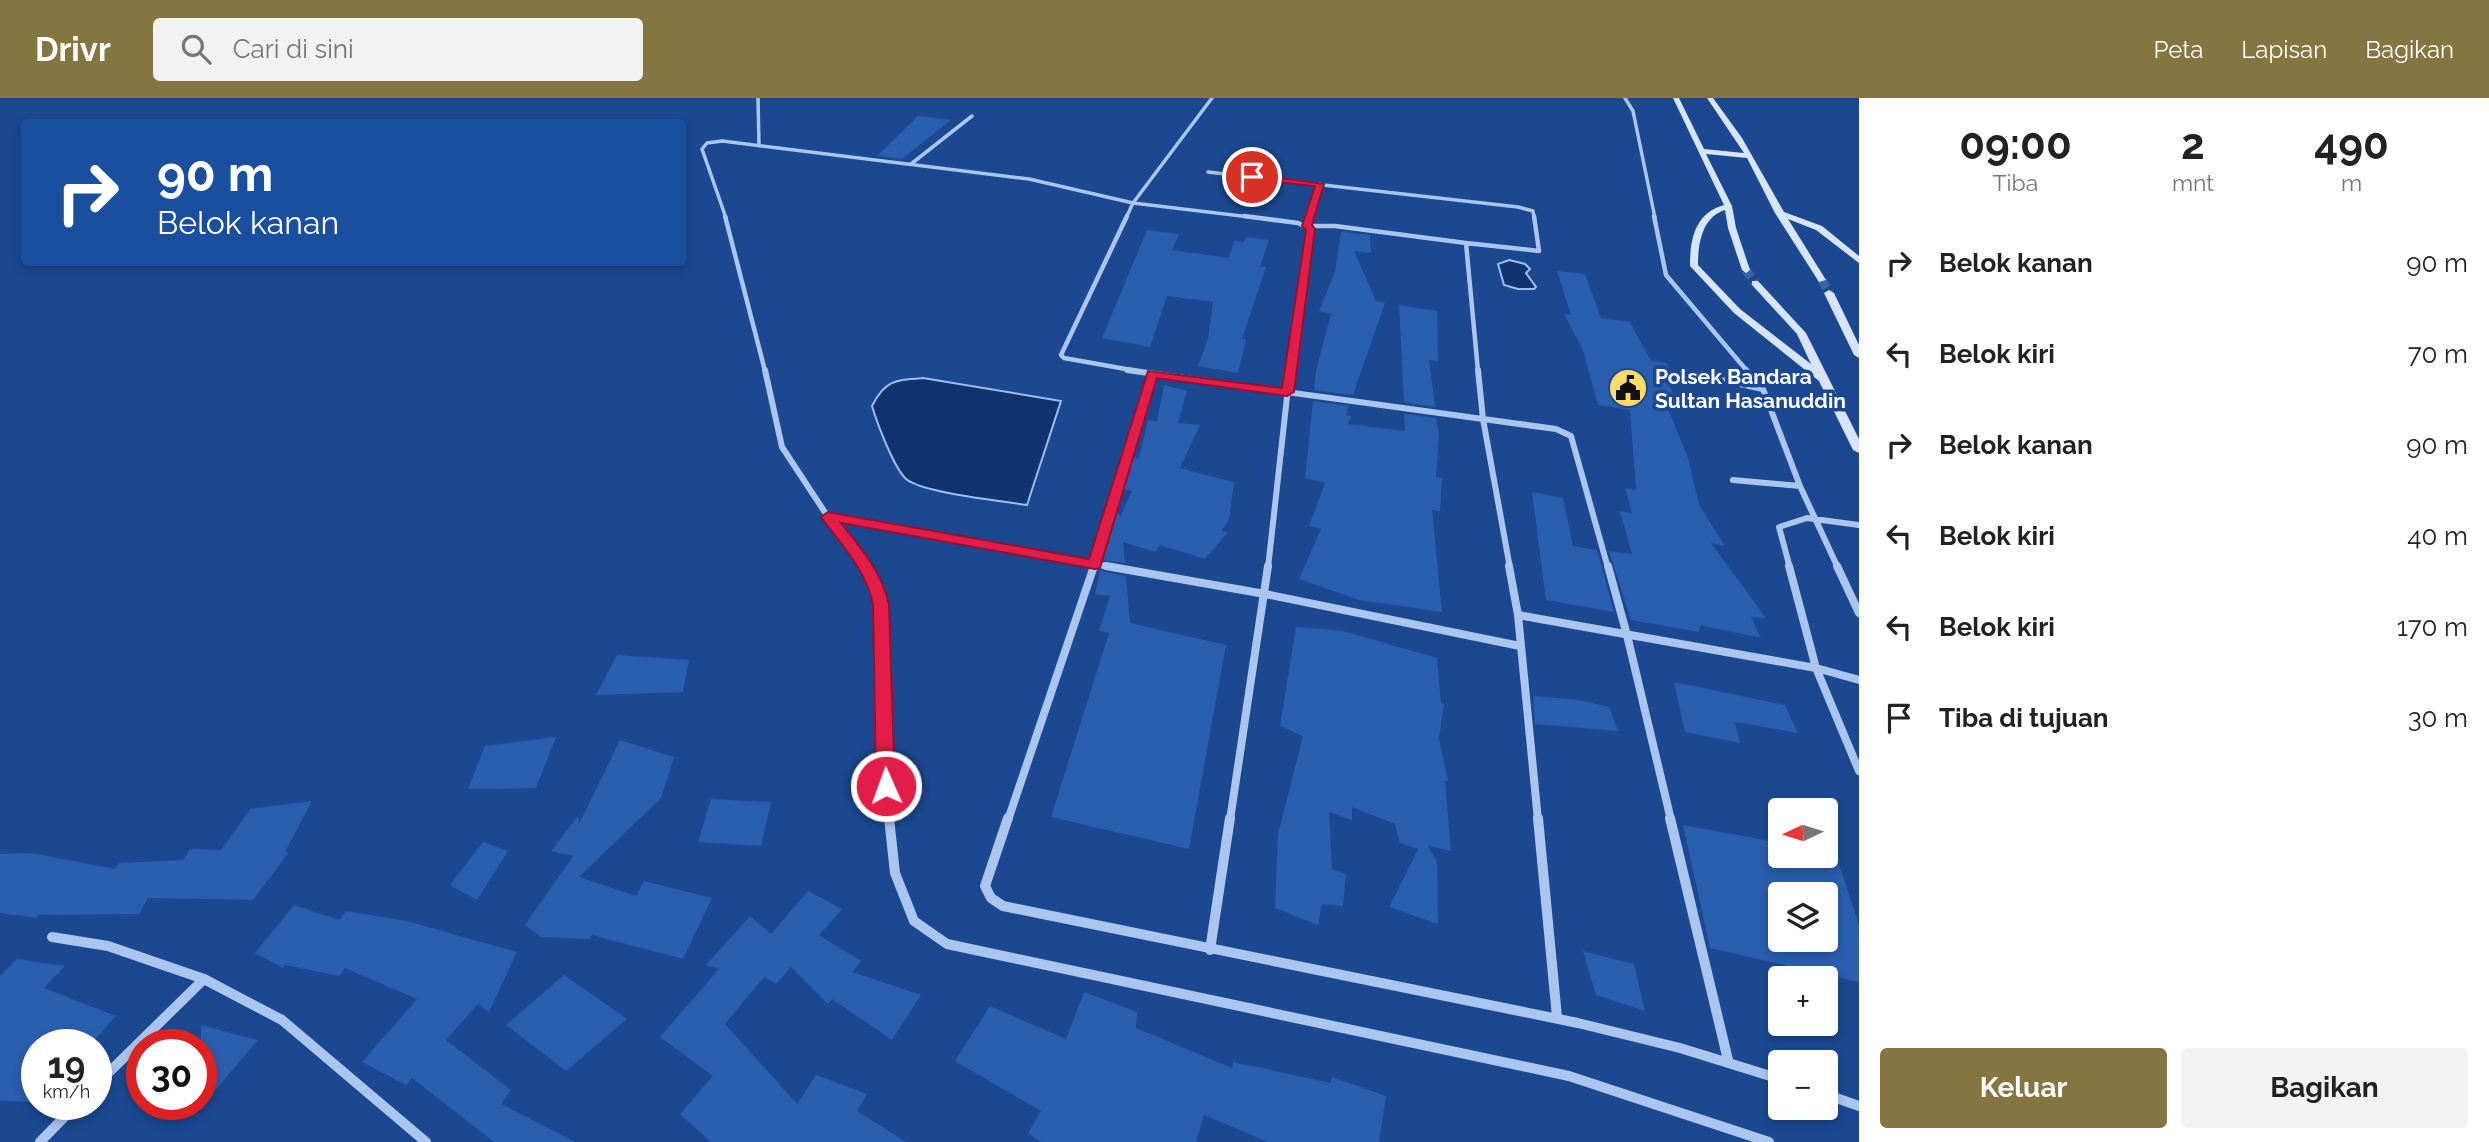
<!DOCTYPE html>
<html lang="id">
<head>
<meta charset="utf-8">
<style>
	body { margin:0; font-family:Raleway,sans-serif; background:#f2f2f2; color:#222; height:100vh; display:flex; flex-direction:column; font-size:26px; white-space:nowrap }
	* { box-sizing:border-box; margin:0 }
	p { font-size:23px; color:#767676 }
	.icon { flex:none; width:38px; height:38px; fill:none; stroke:currentColor; stroke-width:2; stroke-linecap:round; stroke-linejoin:round }
	.map { position:relative; flex:1; overflow:hidden }
	.details { display:flex; flex-direction:column; background:#fff; width:630px }
	.details>* { flex:none }
	.banner { position:absolute; left:21px; top:21px; width:665px; height:147px; border-radius:7px; box-shadow:0 4px 10px #0003; background:#1a4fa0; color:#fff; overflow:hidden }
	.needle { width:46px; rotate:266deg }
	.tools { position:absolute; left:1768px; top:700px; display:grid; gap:14px }
	.tools a { display:grid; place-items:center; width:70px; height:70px; border-radius:7px; background:#fff; box-shadow:0 4px 10px #0003; font-size:35px }
	.speed { position:absolute; left:21px; top:931px; display:flex; gap:14px; font-size:35px; font-weight:700; text-align:center }
	.speed>* { display:grid; place-content:center; width:91px; height:91px; border-radius:50%; background:#fff; box-shadow:0 4px 10px #0003; line-height:1 }
	.speed small { font-size:18px; font-weight:400 }
	.speed .limit { border:10px solid #d22; background:#fff; color:#111 }
	.pin { position:absolute; display:grid; place-items:center; width:60px; height:60px; color:#fff; margin:-30px; border:4px solid #fff; border-radius:50%; box-shadow:0 2px 7px #0007 }
	.me { position:absolute; width:77px; margin:-38px; rotate:358deg; stroke-linejoin:round; filter:drop-shadow(0 0 5px #0008) }
	.turn { display:flex; align-items:center; gap:24px; height:147px; padding:0 21px; font-size:32px }
	.turn .icon { width:91px; height:91px; stroke-width:2.5 }
	.turn b { display:block; font-size:49px; line-height:60px }
	.eta { display:flex; justify-content:space-evenly; align-items:center; height:119px; text-align:center }
	.eta b { font-size:42px; font-weight:700; line-height:49px }
	.primary-button { display:flex; gap:14px; margin-top:auto; padding:14px 21px }
	.primary-button a { flex:1; height:80px; border-radius:7px; background:#857541; color:#fff; font-size:28px; font-weight:700; line-height:80px; text-align:center }
	.primary-button a+a { background:#f2f2f2; color:#222 }
	ul { padding:0; list-style:none }
	li { display:flex; align-items:center; gap:21px; height:91px; padding:0 21px }
	li div { flex:1 }
	li b { display:block; font-size:26px }
	li em { font-style:normal }
	header { display:flex; align-items:center; gap:42px; box-sizing:border-box; height:98px; padding:0 35px; background:#857541; color:#fff }
	header strong { font-size:33px }
	nav { display:flex; gap:38px; margin-inline-start:auto; font-size:24px }
	.search { width:490px; height:63px; background:#f2f2f2; display:flex; align-items:center; gap:18px; box-sizing:border-box; padding:0 24px; border-radius:7px; color:#767676; font-size:26px }
	main { display:flex; flex:1; min-height:0 }
	.map>svg:first-child { display:block }
	.water { fill:#12346e; stroke:#9dbff0; stroke-width:2 }
	.building { fill:#2a5eae; fill-rule:evenodd }
	.lines { fill:none; stroke-linecap:round; stroke-linejoin:round }
	.secondary-tunnel { stroke:#3d63a1; stroke-width:9; stroke-dasharray:9 4.5; stroke-linecap:butt }
	.minor-far4 { stroke:#aac5ee; stroke-width:3.5 }
	.minor-far3 { stroke:#aac5ee; stroke-width:4.5 }
	.minor-far2 { stroke:#aac5ee; stroke-width:6 }
	.minor-far1 { stroke:#aac5ee; stroke-width:8 }
	.minor { stroke:#aac5ee; stroke-width:10 }
	.secondary { fill:#d7e4fa; fill-rule:evenodd }
	.route { fill:#e11d48; stroke:#92132f; stroke-width:2 }
	.labels { text-anchor:middle; dominant-baseline:central; stroke-width:7; stroke-linejoin:round; paint-order:stroke }
	.far-poi-label { font-size:21px; font-weight:bold; fill:#fff; stroke:#1b4890; text-anchor:start }
</style>
</head>
<body>
<header>
<strong>Drivr</strong>
<div class="search"><svg class="icon" aria-label="search" viewBox="0 0 24 24"><circle cx="10" cy="10" r="6"/><path d="M15 15l6 6"/></svg>Cari di sini</div>
<nav><a>Peta</a><a>Lapisan</a><a>Bagikan</a></nav>
</header>
<main>
<div class="map">
<svg width="1859" height="1044" viewBox="0 0 1859 1044">
	<rect width="100%" height="100%" fill="#1b4890"/>
	<!-- water -->
	<path class="water" d="M1509,162L1525,166L1530,171L1526,175L1536,189L1534,191H1518L1504,187L1498,166Z
		M923,280L1061,303L1027,407C1002,403 923,395 906,381C894,370 877,325 872,308C885,282 895,282 923,280Z"/>
	<!-- building -->
	<path class="building" d="M918,18L951,22L902,61L877,58Z
		M1147,132L1179,136L1172,152L1229,160L1234,143L1244,144L1246,139L1269,142L1260,169H1266L1242,241L1246,242L1238,275L1198,268L1208,241L1213,204L1167,198L1150,249L1102,240Z
		M1341,134L1370,137L1371,155L1354,153L1376,203L1385,205L1353,297L1314,292L1316,273L1331,216L1319,213L1335,174Z
		M1557,173L1585,176L1601,220L1630,224L1651,263L1667,265L1674,283L1669,285L1677,308L1666,306L1688,360L1699,407L1725,448L1711,445L1766,520L1751,519L1761,540L1700,527L1699,534L1631,522L1609,453L1632,456L1620,413L1632,415L1625,390L1636,392L1630,312L1598,307L1583,252L1564,216L1571,217Z
		M1399,207L1437,213L1438,264L1429,262L1435,309L1404,304Z
		M1164,287L1187,293L1178,325L1200,327L1180,370L1234,384L1229,422L1221,433L1228,434L1205,461L1160,447L1155,454L1123,444L1125,465L1103,462L1117,411L1120,419L1132,393L1124,391L1133,359L1139,360L1148,322L1157,323Z
		M1313,303L1349,308L1346,317L1351,318L1348,326L1405,333L1404,316L1436,320L1439,338L1436,379L1442,380L1440,413L1432,412L1442,514L1359,502L1299,481L1321,431L1309,428L1325,385L1305,380Z
		M1532,394L1563,400L1573,448L1597,452L1614,514L1546,502Z
		M1100,473L1126,478L1130,525L1226,547L1189,751L1051,719L1109,535L1099,533L1110,498L1095,496Z
		M1296,529L1343,533L1437,560L1441,605L1444,606L1439,641L1448,683H1445L1451,753L1428,748L1437,764L1438,826L1389,809L1418,751L1400,745L1395,726L1352,709V722L1329,714L1332,771L1346,776L1343,808L1322,806L1318,827L1275,810L1278,736L1303,638L1280,628Z
		M617,557L689,562L683,594L596,597Z
		M1674,584L1785,607L1798,635L1735,624L1740,645L1685,634Z
		M1533,598L1580,602L1609,609L1618,633L1535,626Z
		M556,639L536,690L468,691L485,648Z
		M620,642L674,659L661,700L579,779L636,798L644,783L712,800L683,861L592,837L589,841L541,839L525,827L573,758L551,753L578,718L579,726Z
		M711,701L771,704L761,748L698,744Z
		M312,703L285,754H289L253,802L148,800L139,816L38,817L37,820L0,815V756L31,755L115,771L119,765L183,762L190,751L221,752L250,711Z
		M1683,727L1780,745V758H1825V740L1830,739L1859,827V884L1710,850ZM1780,796H1825V842H1780Z
		M483,744L508,753L477,802L450,787Z
		M808,793L842,811L819,837L861,863L852,874L921,897L892,942L832,901L828,906L791,869L776,886L764,879L725,926L797,1006L816,977L867,996L857,1013L906,1044H711L680,1016L713,978L660,939L719,871L706,867L750,818L771,836Z
		M294,807L339,822L346,813L411,824L477,843L476,845L478,843L517,854L489,914L478,906L446,942L511,992L501,1006L575,1044H494L412,980L406,987L362,964L417,901L345,870L339,878L285,867L283,870L255,855Z
		M1583,853L1634,866L1645,913L1596,897Z
		M17,861L65,868L44,890L116,918L90,947H37V1004L0,1003V878Z
		M564,877L627,921L566,973L506,927Z
		M1084,894L1137,914L1136,930L1232,970L1233,964L1331,985L1332,979L1386,998L1379,1044H1268L1204,1017L1196,1044H1041L1028,1035L1041,1013L955,963L990,908L1066,941Z
		M201,927L258,942L201,1009Z"/>
	<g class="lines">
		<!-- secondary-tunnel -->
		<path class="secondary-tunnel" d="M1746,172L1755,185
			M1822,182L1829,195"/>
		<!-- minor-far4 -->
		<path class="minor-far4" d="M758,0L759,48
			M1625,0L1633,13L1655,120
			M911,66L972,18
			M1208,74L1518,109L1533,113L1534,120
			M726,120L702,51L707,45L722,43L1029,81L1133,105L1258,120
			M1126,120L1133,105L1212,0
			M1309,120L1320,86"/>
		<!-- minor-far3 -->
		<path class="minor-far3" d="M725,118L765,273
			M1127,118L1061,257L1064,260L1137,273
			M1244,118L1298,125L1310,131L1290,273
			M1310,118L1307,128H1335L1466,145
			M1654,118L1666,177L1747,273
			M1478,273L1466,145L1539,153L1534,118"/>
		<!-- minor-far2 -->
		<path class="minor-far2" d="M765,272L782,349L828,419L868,470
			M1127,272L1483,321L1510,470
			M1478,272L1483,321L1556,331L1571,338L1608,470
			M1746,272L1763,291L1800,388L1838,470
			M1693,276L1763,291
			M1733,382L1800,388
			M828,419L1095,466L1152,276
			M1094,470L1095,466L1116,470
			M1268,470L1290,272
			M1790,470L1779,429L1807,420L1859,427"/>
		<!-- minor-far1 -->
		<path class="minor-far1" d="M867,468L876,485L881,506L886,688L889,722
			M1106,468L1265,496L1520,548
			M1509,468L1518,517L1816,570L1859,582
			M1608,468L1627,537L1671,722
			M1789,468L1816,570L1859,673
			M1837,468L1859,515
			M1518,517L1538,722
			M1008,722L1094,468
			M1230,722L1268,468"/>
		<!-- minor -->
		<path class="minor" d="M889,720L895,775L914,823L947,846L1569,978L1769,1044
			M1008,720L985,788L991,800L1003,808L1578,925L1680,950L1780,981
			M1538,720L1557,919
			M1670,720L1728,962
			M52,839L108,848L204,881L282,922L426,1044
			M1210,852L1230,720
			M96,987L204,881
			M1825,996L1859,1008
			M40,1044L77,1006"/>
		<!-- secondary -->
		<path class="secondary" d="M1673,0H1679L1704,51L1744,55L1707,0H1713L1742,40L1784,114L1822,128L1859,158V165L1816,132L1788,121L1826,182L1819,184L1775,115L1747,60L1706,56L1732,108L1736,130L1750,172L1746,175L1742,172L1728,130L1725,112C1702,119 1698,146 1698,167L1740,211L1811,266L1797,236L1752,187V183H1758L1806,235L1859,341V355L1853,352L1819,283L1734,215L1690,168C1690,141 1695,115 1724,107Z
			M1829,192L1834,195L1859,247V260L1854,257L1824,195Z"/>
	</g>
	<!-- route -->
	<path class="route" d="M1252,76L1324,86L1312,127L1315,131L1294,294L1287,298L1157,280L1100,470L1095,471L841,425C862,451 881,473 889,506L895,688L892,693L886,695L879,693L876,688L873,506C865,470 842,448 821,419L828,414L1089,461L1148,273L1282,290L1306,132L1302,128L1315,88L1249,81Z"/>
	<!-- icons -->
	<defs>
		<symbol id="civic-disc" viewBox="-11 -11 22 22"><circle r="9.5" fill="#ffdb67" stroke="#1b4890"/><path d="M-.6-6.5H3V-4.5H.6V-3L4-1V1h2V6H-6V1h2V-1L-.6-3ZM-1.2 2.5V6h2.4V2.5Z" fill="#111"/></symbol>
	</defs>
	<g fill-rule="evenodd">
		<use href="#civic-disc" x="1606" y="268" width="44" height="44"/>
	</g>
	<g class="labels">
		<!-- far-poi labels -->
		<g class="far-poi-label">
			<text x="1655" y="278">Polsek Bandara<tspan x="1655" dy="24">Sultan Hasanuddin</tspan></text>
		</g>
	</g>
</svg>
<div class="tools">
<a><svg class="needle" viewBox="-14 -14 28 28"><path d="M0-13l5 13h-10z" fill="#e53935"/><path d="M0 13l5-13h-10z" fill="#767676"/></svg></a>
<a><svg class="icon" aria-label="layers" viewBox="0 0 24 24"><path d="M12 4l9 5-9 5-9-5zM3 14l9 5 9-5"/></svg></a>
<a>+</a>
<a>−</a>
</div>
<div class="speed"><div>19<small>km/h</small></div><div class="limit">30</div></div>
<div class="pin" style="left:1252px;top:79px;background:#d93025"><svg class="icon" aria-label="arrive" viewBox="0 0 24 24"><path d="M6 21V4h12l-3 4 3 4H6"/></svg></div>
<svg class="me" style="left:886px;top:688px" viewBox="-20 -20 40 40"><circle r="17" fill="#e11d48" stroke="#fff" stroke-width="3"/><path d="M0-11L8 9 0 5-8 9z" fill="#fff"/></svg>
<div class="banner">
<div class="turn"><svg class="icon" aria-label="right" viewBox="0 0 24 24"><path d="M7 20v-9h11M14 6l5 5-5 5"/></svg><div><b>90 m</b>Belok kanan</div></div>
</div>
</div>
<section class="details">
<div class="eta">
<div><b>09:00</b><p>Tiba</p></div>
<div><b>2</b><p>mnt</p></div>
<div><b>490</b><p>m</p></div>
</div>
<ul>
<li><svg class="icon" aria-label="right" viewBox="0 0 24 24"><path d="M7 20v-9h11M14 6l5 5-5 5"/></svg><div><b>Belok kanan</b></div><em>90 m</em></li>
<li><svg class="icon" aria-label="left" viewBox="0 0 24 24"><path d="M17 20v-9H6M10 6l-5 5 5 5"/></svg><div><b>Belok kiri</b></div><em>70 m</em></li>
<li><svg class="icon" aria-label="right" viewBox="0 0 24 24"><path d="M7 20v-9h11M14 6l5 5-5 5"/></svg><div><b>Belok kanan</b></div><em>90 m</em></li>
<li><svg class="icon" aria-label="left" viewBox="0 0 24 24"><path d="M17 20v-9H6M10 6l-5 5 5 5"/></svg><div><b>Belok kiri</b></div><em>40 m</em></li>
<li><svg class="icon" aria-label="left" viewBox="0 0 24 24"><path d="M17 20v-9H6M10 6l-5 5 5 5"/></svg><div><b>Belok kiri</b></div><em>170 m</em></li>
<li><svg class="icon" aria-label="arrive" viewBox="0 0 24 24"><path d="M6 21V4h12l-3 4 3 4H6"/></svg><div><b>Tiba di tujuan</b></div><em>30 m</em></li>
</ul>
<div class="primary-button"><a>Keluar</a><a>Bagikan</a></div>
</section>
</main>
</body>
</html>
